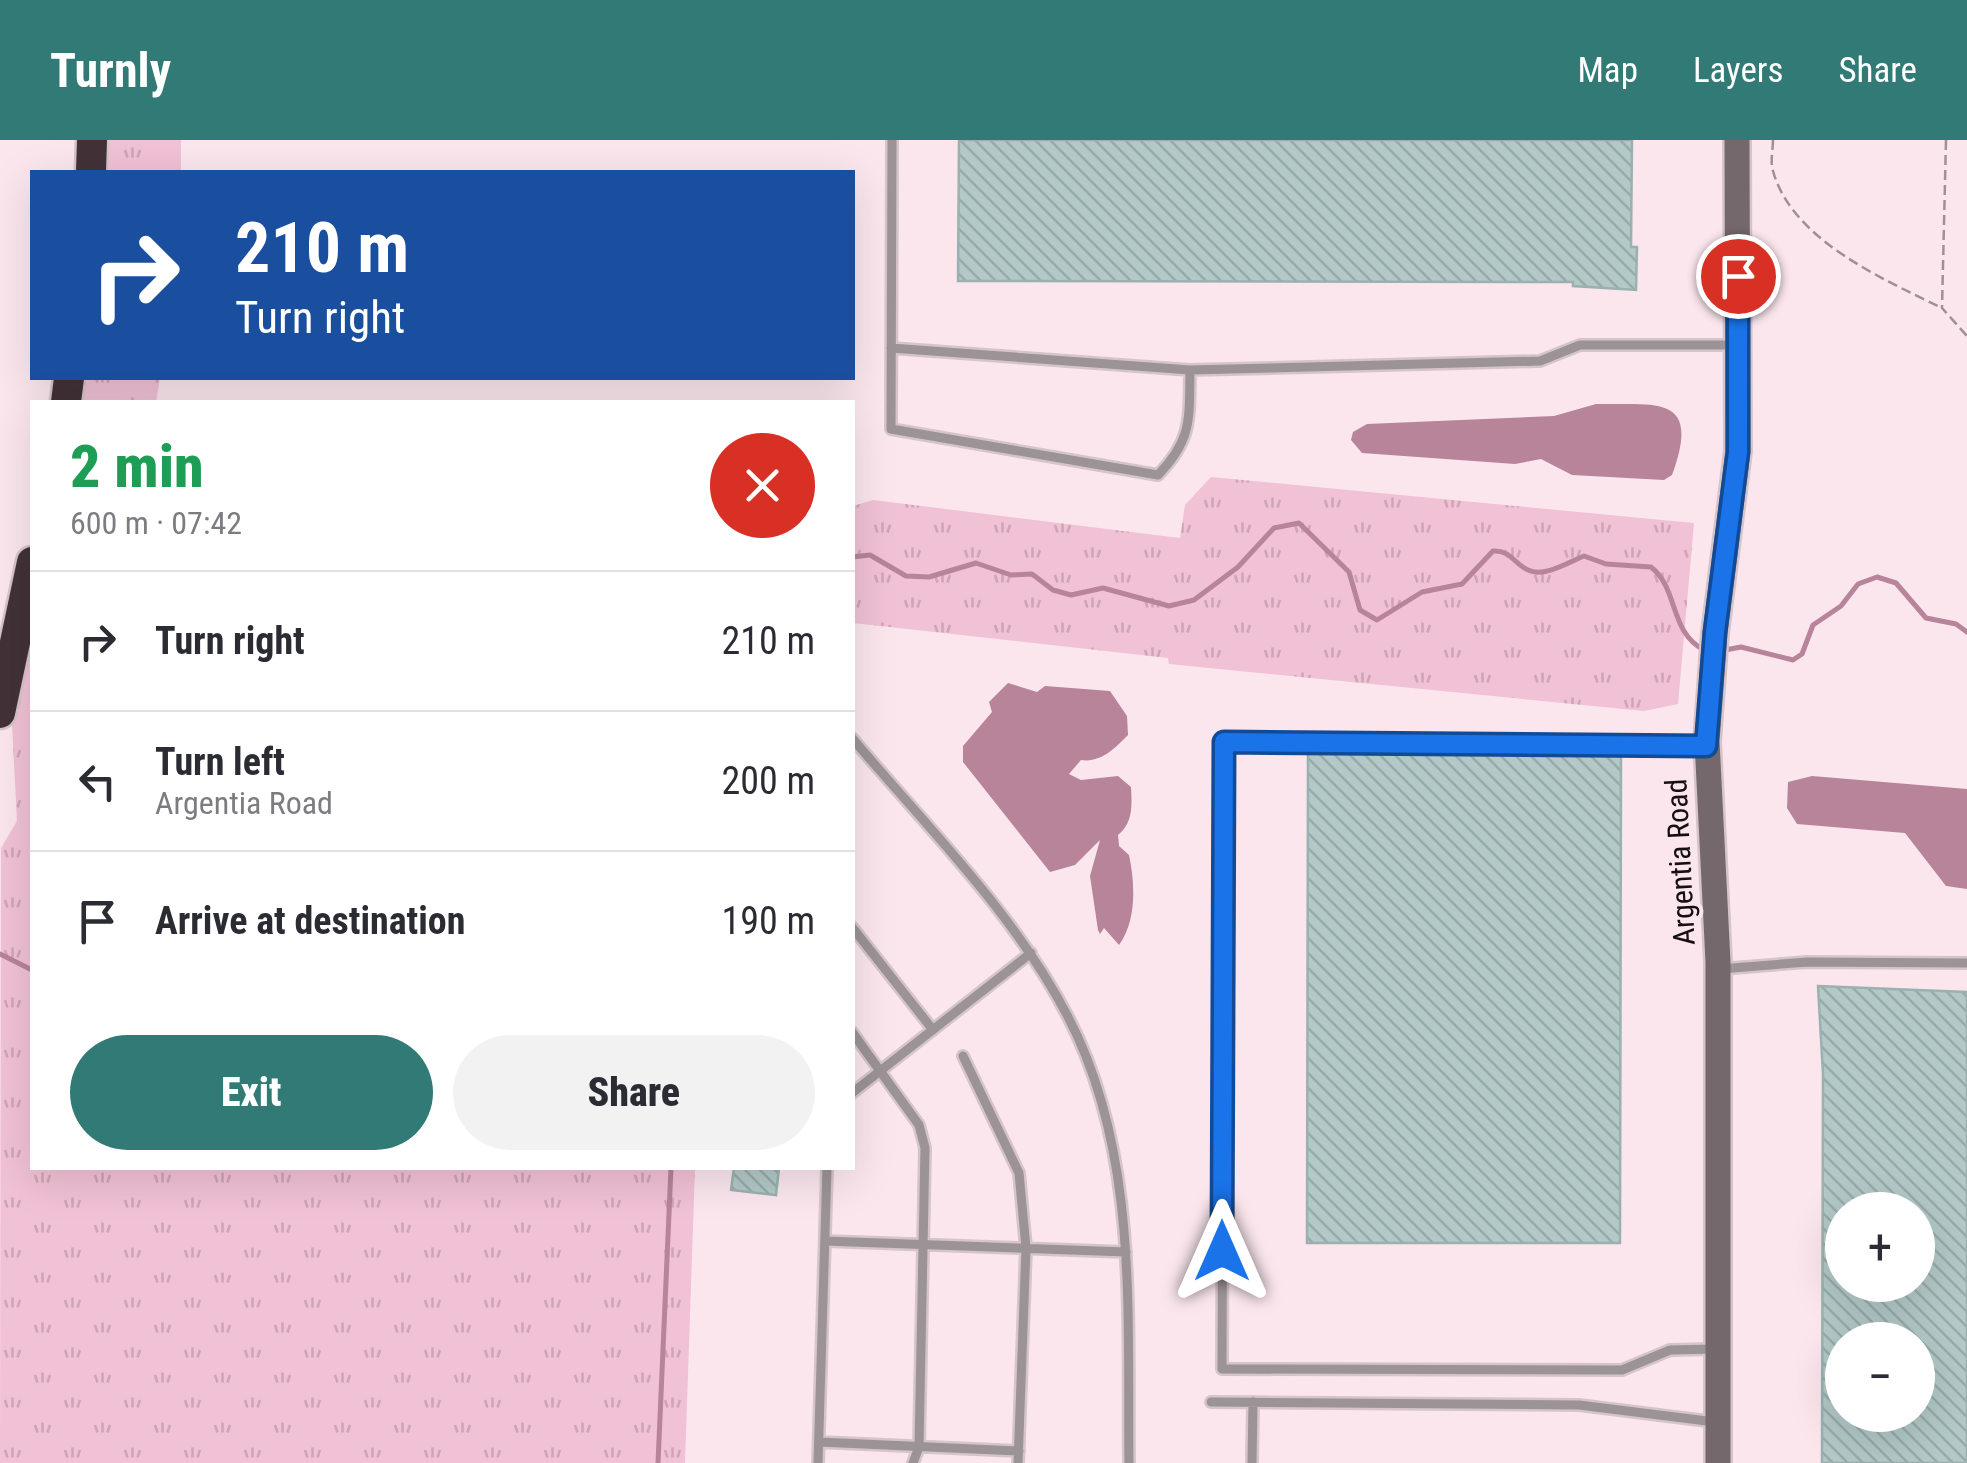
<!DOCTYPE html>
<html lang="en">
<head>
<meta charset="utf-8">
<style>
	body { margin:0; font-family:"Roboto Condensed",sans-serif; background:#f2f2f3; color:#2b2b33; height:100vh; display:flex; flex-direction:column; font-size:38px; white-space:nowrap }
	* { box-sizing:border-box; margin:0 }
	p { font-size:32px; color:#7c7c81 }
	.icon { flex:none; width:55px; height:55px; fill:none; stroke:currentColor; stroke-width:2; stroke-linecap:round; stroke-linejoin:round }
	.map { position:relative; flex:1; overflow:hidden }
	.panel { position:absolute; left:30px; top:260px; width:825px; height:770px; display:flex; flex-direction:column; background:#fff; border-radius:0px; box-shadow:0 10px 40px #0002 }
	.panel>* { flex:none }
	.banner { position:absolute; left:30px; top:30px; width:825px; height:210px; border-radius:0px; box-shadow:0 10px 40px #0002; background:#1a4fa0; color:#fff; overflow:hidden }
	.fabs { position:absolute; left:1825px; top:1052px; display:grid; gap:20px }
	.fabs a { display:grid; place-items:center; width:110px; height:110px; border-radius:50%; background:#fff; box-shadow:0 10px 40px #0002; font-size:50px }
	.pin { position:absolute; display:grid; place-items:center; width:85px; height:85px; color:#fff; margin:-42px; border:5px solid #fff; border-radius:50%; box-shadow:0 2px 10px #0007 }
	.me { position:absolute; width:110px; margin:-55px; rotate:0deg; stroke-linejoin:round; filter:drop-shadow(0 0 8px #0008) }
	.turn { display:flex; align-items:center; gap:35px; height:210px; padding:0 40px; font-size:45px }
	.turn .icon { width:130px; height:130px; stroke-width:2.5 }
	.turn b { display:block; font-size:70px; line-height:85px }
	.round { display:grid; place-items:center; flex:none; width:105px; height:105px; border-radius:52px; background:#f2f2f3 }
	.overview { display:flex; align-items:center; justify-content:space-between; height:170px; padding:0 40px }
	h1 { font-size:60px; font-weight:800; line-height:75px; color:#1e9e55 }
	.cta { display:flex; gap:20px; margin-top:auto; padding:20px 40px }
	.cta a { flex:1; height:115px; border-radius:60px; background:#317a76; color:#fff; font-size:40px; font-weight:800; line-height:115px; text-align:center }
	.cta a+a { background:#f2f2f3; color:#2b2b33 }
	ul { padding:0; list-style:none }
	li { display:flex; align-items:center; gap:30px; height:140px; padding:0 40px; border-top:2px solid #e1e1e2 }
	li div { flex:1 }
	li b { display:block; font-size:38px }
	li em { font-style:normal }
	header { display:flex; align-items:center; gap:60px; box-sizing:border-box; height:140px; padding:0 50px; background:#317a76; color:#fff }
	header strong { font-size:48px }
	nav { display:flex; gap:55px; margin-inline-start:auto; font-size:35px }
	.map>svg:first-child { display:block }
	.grass { fill:url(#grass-tufts) }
	.water { fill:#b7849a }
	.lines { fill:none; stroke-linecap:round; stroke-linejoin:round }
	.stream { stroke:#b7849a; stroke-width:5 }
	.building { fill:url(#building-back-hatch); stroke:#9ab1af; stroke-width:2.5; fill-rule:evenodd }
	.lane-casing { stroke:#d6c4cb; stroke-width:14 }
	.secondary-casing { stroke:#d6c4cb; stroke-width:30 }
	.highway-casing { stroke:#d6c4cb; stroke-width:35 }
	.path { stroke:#9f9096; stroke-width:2.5; stroke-dasharray:10 5; stroke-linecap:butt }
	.lane { stroke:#9b9396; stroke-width:9 }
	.secondary { stroke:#74686d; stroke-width:25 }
	.highway { stroke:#423238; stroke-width:30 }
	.route-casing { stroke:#114b97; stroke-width:25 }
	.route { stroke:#1a73e8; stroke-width:18 }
	.labels { text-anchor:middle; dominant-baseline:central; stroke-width:8; stroke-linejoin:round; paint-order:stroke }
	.street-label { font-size:30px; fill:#160f12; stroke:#fbe6ee }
</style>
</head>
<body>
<header>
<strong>Turnly</strong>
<nav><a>Map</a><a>Layers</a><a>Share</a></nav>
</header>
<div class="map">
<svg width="1967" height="1323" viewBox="0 0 1967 1323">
	<defs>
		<pattern id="grass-tufts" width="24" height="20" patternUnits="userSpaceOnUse" patternTransform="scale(2.5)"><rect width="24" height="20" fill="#f1c1d5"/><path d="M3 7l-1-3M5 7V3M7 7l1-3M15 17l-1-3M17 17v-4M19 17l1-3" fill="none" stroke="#cea5b6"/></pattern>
		<pattern id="building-back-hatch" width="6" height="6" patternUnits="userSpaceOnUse" patternTransform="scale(2.5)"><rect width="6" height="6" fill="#b2c9c7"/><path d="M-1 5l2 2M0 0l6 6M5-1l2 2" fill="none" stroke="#98abaa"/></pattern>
	</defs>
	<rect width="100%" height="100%" fill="#fbe6ee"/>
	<!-- grass -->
	<path class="grass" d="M101,0H181V32H100Z
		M82,238H160L156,262H79Z
		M1211,337L1694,383L1678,564L1644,571L1169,524L1168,518L853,483V366L873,360L1180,398L1185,365Z
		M32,490V1028H695L685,1323H0L1,708L17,681L12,585Z"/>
	<!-- water -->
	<path class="water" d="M1596,264C1656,265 1702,253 1672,335L1664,340L1572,335L1541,319L1515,324L1362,313L1351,300L1353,292L1367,284L1554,276Z
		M1008,543L1037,552L1045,546L1110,551L1127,576L1128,595C1115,608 1101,623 1081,620L1069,634L1081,640L1118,636L1131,647C1132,666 1133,683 1118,695L1119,706L1129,715C1135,743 1137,780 1119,805L1104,788L1100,794L1098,790L1090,736L1100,700L1075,725L1050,732L963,622V606L992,572L989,562Z
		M1812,636L1967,649V749L1946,746L1905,693L1797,684L1787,668L1788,642Z"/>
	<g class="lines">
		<!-- stream -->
		<path class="stream" d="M852,417L870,415L906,436L929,437L976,423L1011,435L1032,434L1053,450L1071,455L1103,448L1169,466L1194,460L1238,427L1274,388L1299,383L1349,432L1360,470L1377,480L1422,452L1462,444L1493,411C1511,410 1514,424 1528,430C1544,438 1569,422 1584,416L1606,424L1651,427C1679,449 1669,492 1704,510
			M1720,511L1741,507L1793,520L1802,514L1813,485L1841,466L1858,444L1877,437L1896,443L1926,478L1956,484L1967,492
			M0,814L32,830
			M658,1323L671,1028"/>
	</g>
	<!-- building -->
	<path class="building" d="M959,0H1632L1631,107H1637L1636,150L1573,146V142L958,141Z
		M1308,613L1621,614L1620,1103H1307Z
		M1818,846L1967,852V1323H1822L1823,934ZM1842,1070H1918V1145H1842ZM1842,1200H1918V1275H1842Z
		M734,1028H779L776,1055L731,1050Z"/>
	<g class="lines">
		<defs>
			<path id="lane" d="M891,208L1190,230C1189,278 1193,299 1158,335L891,289L892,0
				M1190,230L1540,221L1580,205H1734
				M852,598C926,686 1014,773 1067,875C1139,1011 1127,1174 1129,1323
				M1705,606L1224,603L1222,1229L1622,1230L1670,1210L1715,1209
				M852,787L933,890
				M1720,829L1807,822L1967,823
				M852,892L919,985L925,1008L919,1307L913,1323
				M963,916L1019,1033L1026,1108L1018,1323
				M852,953L1031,813
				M825,1101L1126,1112
				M1211,1262L1579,1265L1715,1282
				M819,1302L1019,1311
				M818,1323L827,1028
				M1252,1323L1253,1262"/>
			<path id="secondary" d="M1718,1323V822L1707,601L1715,493L1738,311L1737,0"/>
			<path id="highway" d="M91,32L92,0
				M66,262L69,238
				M0,573L32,422"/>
		</defs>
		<!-- lane casing -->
		<use href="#lane" class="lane-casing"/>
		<!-- secondary casing -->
		<use href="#secondary" class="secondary-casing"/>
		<!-- highway casing -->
		<use href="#highway" class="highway-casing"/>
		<!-- path -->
		<path class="path" d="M1773,0C1773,9 1770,22 1773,31C1792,100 1883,139 1942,168
			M1946,0L1942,168L1967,196"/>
		<!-- lane -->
		<use href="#lane" class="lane"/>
		<!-- secondary -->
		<use href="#secondary" class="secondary"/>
		<!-- highway -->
		<use href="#highway" class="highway"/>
	</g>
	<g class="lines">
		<defs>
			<path id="route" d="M1222,1111L1224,602L1706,606L1715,492L1738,312V136"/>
		</defs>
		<!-- route casing -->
		<use href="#route" class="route-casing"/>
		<!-- route -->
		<use href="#route" class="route"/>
	</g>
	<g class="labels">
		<!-- street labels -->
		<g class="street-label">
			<text transform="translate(1680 722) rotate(-93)">Argentia Road</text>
		</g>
	</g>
</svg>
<div class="fabs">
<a>+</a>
<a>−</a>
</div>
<div class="pin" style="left:1738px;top:136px;background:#d93025"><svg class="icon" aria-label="arrive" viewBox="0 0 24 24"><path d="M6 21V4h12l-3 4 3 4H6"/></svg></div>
<svg class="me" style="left:1222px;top:1111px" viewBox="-20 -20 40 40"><path d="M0-17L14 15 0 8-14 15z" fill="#1a73e8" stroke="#fff" stroke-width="4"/></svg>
<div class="banner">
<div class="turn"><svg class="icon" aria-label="right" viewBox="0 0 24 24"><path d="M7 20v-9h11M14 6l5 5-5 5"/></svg><div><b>210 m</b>Turn right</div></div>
</div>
<section class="panel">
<div class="overview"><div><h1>2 min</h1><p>600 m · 07:42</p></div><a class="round" style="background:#d93025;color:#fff"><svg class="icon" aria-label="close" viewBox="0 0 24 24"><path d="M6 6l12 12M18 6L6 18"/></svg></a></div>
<ul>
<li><svg class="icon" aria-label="right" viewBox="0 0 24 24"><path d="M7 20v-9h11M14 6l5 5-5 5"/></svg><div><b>Turn right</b></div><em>210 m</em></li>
<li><svg class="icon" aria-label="left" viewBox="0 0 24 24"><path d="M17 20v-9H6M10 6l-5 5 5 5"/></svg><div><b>Turn left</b><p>Argentia Road</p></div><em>200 m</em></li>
<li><svg class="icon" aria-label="arrive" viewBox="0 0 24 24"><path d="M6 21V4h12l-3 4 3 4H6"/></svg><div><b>Arrive at destination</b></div><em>190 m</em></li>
</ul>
<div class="cta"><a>Exit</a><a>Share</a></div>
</section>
</div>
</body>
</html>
